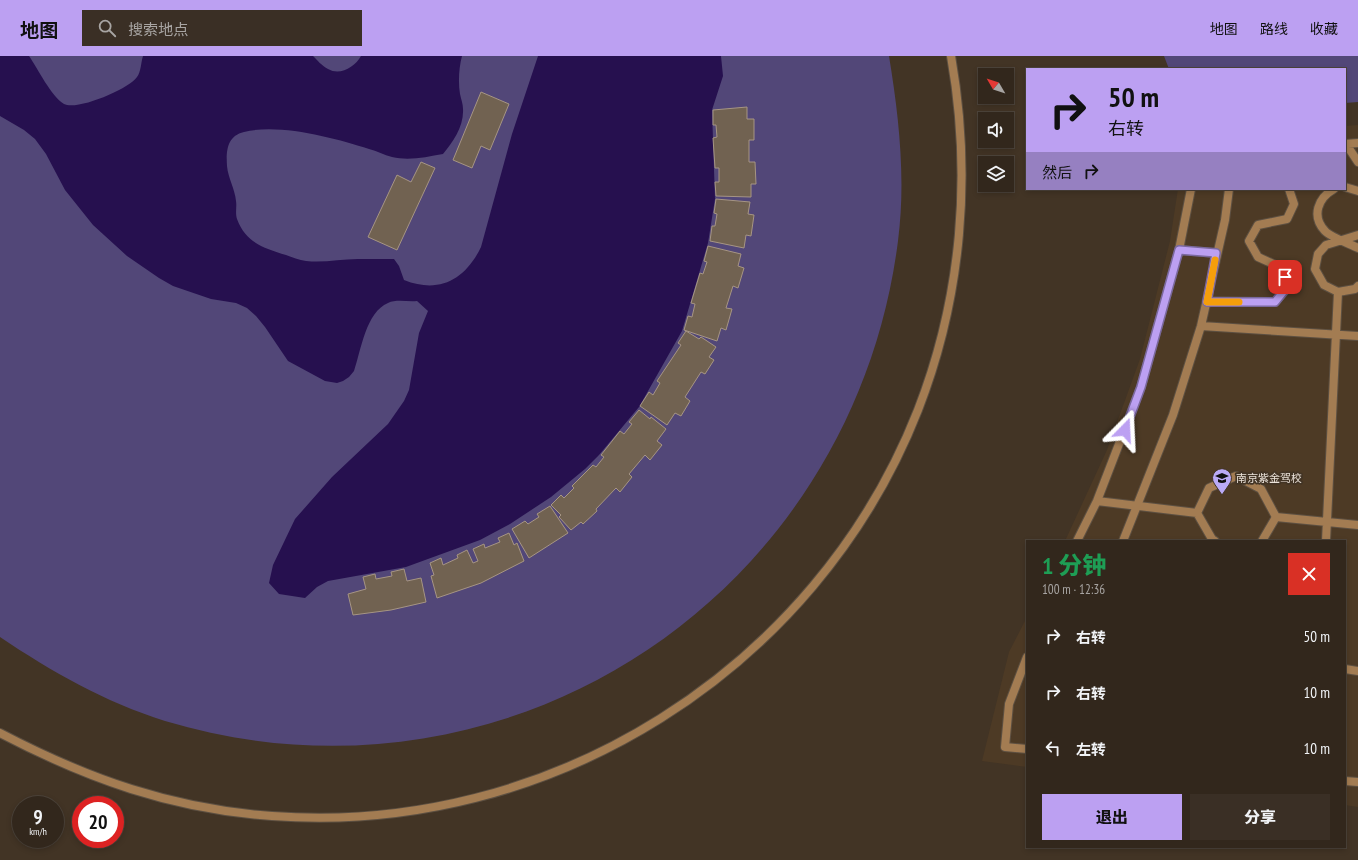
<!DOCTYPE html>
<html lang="zh">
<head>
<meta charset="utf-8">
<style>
	body { margin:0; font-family:"PT Sans Narrow","Noto Sans SC",sans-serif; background:#3a2f25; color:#f1f3f6; height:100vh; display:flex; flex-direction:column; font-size:15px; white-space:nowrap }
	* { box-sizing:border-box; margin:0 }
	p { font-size:13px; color:#a8a5a3 }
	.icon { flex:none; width:22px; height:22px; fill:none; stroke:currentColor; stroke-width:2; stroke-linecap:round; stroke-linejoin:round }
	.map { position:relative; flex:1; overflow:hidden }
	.side { position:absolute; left:1026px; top:484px; width:320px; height:308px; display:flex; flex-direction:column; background:#32271c; border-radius:0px; box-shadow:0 2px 6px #0003,0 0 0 1px #4d443b }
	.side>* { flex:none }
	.hud { position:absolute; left:1026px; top:12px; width:320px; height:122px; border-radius:0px; box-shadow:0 2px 6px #0003,0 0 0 1px #4d443b; background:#bca0f2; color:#111; overflow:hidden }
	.needle { width:26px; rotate:309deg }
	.buttons { position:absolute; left:978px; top:12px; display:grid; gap:8px }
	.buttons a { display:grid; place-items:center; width:36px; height:36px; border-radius:0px; background:#32271c; box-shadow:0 2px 6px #0003,0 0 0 1px #4d443b; font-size:20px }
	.speed { position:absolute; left:12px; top:740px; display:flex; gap:8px; font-size:20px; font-weight:700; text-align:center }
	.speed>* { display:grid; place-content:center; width:52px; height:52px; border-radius:50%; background:#32271c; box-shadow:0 2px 6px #0003,0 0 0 1px #4d443b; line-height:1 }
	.speed small { font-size:10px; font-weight:400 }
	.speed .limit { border:6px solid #d22; background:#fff; color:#111 }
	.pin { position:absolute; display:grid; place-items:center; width:34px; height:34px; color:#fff; margin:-17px; border-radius:8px; box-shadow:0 2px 6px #0006 }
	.me { position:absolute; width:44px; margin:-22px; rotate:21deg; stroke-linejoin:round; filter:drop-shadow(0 0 3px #0008) }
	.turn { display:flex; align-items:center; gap:14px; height:84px; padding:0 16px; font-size:18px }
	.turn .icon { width:52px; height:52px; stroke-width:2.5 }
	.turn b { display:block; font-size:28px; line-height:34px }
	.then { display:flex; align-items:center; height:38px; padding:0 16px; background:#0003; gap:8px; font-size:15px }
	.round { display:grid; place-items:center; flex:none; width:42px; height:42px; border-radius:0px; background:#3a2f25 }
	.head { display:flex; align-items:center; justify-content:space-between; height:68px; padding:0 16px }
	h1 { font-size:24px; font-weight:800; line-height:30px; color:#1e9e55 }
	.primary-button { display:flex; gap:8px; margin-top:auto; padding:8px 16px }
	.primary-button a { flex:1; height:46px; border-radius:0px; background:#bca0f2; color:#111; font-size:16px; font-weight:800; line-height:46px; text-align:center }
	.primary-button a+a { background:#3a2f25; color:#f1f3f6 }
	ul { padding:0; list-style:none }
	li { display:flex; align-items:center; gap:12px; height:56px; padding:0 16px }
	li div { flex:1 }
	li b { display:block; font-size:15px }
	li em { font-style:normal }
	header { display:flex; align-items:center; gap:24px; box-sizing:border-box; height:56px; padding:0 20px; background:#bca0f2; color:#111 }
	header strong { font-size:19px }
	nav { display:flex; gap:22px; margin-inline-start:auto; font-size:14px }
	.search { width:280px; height:36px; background:#3a2f25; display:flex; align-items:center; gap:10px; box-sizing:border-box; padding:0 14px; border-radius:0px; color:#a8a5a3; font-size:15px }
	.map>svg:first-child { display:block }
	.built { fill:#4d3a25 }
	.green { fill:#524778 }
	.water { fill:#26104f }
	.building { fill:#716251; stroke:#a69584 }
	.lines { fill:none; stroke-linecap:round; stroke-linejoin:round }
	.service-casing { stroke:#5d5042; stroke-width:10 }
	.service { stroke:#a37c52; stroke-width:8 }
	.route-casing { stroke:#7a689d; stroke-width:10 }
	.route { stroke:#bca0f2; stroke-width:7 }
	.slow { stroke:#f59e0b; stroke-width:7 }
	.labels { text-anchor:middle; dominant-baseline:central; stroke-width:3.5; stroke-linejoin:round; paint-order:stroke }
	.poi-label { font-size:11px; fill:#ebe2d9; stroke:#423425; text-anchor:start }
</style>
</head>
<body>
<header>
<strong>地图</strong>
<div class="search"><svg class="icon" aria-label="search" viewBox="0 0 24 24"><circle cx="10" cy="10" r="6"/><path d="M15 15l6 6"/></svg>搜索地点</div>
<nav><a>地图</a><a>路线</a><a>收藏</a></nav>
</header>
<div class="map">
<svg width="1358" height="804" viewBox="0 0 1358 804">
	<rect width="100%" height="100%" fill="#423425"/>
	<!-- built -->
	<path class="built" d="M1358,69V751L1345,749V485H1065L1107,394L1140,303L1170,185L1178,133H1345V70Z
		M1027,561V711L982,705L1009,596Z"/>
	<!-- green -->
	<path class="green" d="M0,0H889C899,61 906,123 898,185C853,539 509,768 165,665C105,646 52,616 0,581Z
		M1164,0H1358V46L1345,47V13H1169Z"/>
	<!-- water -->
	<path class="water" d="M0,0H29C38,13 51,40 64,48C77,55 129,33 137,21C141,16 141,6 143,0H313C317,4 322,10 328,13C340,20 355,11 361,0H462C459,11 458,26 460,38C461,43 463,48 463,53C464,70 453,86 443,98C426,101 409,105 392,101C384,99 377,95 369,93C335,82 279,67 244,76C227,80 226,95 227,110C228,122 235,133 236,145C237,151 235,156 237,163C246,187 264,192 286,199C292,201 299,204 306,205C324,207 340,203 358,203C370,203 382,203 394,203L399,210L404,224C439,238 465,224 481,191L512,78L538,0H721L723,20L712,54L715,143L708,187L682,275L639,351L599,399L585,413L551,441L510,468L480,484L406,511L328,525L317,531L305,542L279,538L269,527L273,509L295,463L332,421L388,368L404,345L409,334L419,277L428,255L417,245C408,246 396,243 388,247C366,256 361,294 354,315L349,321L343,325L337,327L325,325L288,305L265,271L256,260L247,252L236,247L211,243L173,230L159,222L127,200L93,169L65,134L46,98L35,83L24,74L0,60Z"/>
	<!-- building -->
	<path class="building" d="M481,36L509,48L490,94L481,90L472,112L453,104Z
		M747,51V63H754V84H749V106H755L756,128H751V141L716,140L715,126H719V112H715L713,82L717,81L716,69H713V54Z
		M421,106L435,112L397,194L368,181L397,119L411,126Z
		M716,143L750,146L748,158L754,159L751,180L746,179L744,192L710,185L712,170H715L717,158L714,157Z
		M708,190L741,198L738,210L744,212L738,232L733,230L726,252L732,253L726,274L721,272L717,285L684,274L688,260L692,261L695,248L691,247L700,217L703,218L707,206L704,205Z
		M686,275L699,283L701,281L716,291L709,301L714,304L705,318L701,316L685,341L690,345L681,360L675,357L667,369L640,350L649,336L653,339L660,327L657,325L681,289L678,287Z
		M639,354L650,363L651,361L666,373L657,385L662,389L650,404L645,399L629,418L632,421L620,436L616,432L596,453L597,455L583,468L581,466L571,474L559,461L561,459L551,449L561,439L564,442L574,432L572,430L593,409L596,411L604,401L601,399L620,375L624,378L632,368L629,366Z
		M550,450L568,477L529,502L512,473L525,465L528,468L539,461L537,458Z
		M509,477L514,489L517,487L524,505L481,527L437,542L431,520L434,519L430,507L441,502L443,509L458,502L457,499L467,494L473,507L478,505L473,493L484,488L485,492L500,486L498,482Z
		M404,513L407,525L421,522L426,546L391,554L353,559L348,538L366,533L363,521L375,518L376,523L392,520L391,516Z"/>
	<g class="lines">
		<defs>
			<path id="service" d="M1345,88L1358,87
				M1346,88L1358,106
				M1345,131L1358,135
				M1334,133C1318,142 1311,160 1325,175C1330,181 1350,188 1358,192
				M1179,194L1216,197
				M1338,236L1355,233L1358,230
				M1207,245L1275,246L1289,230L1282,212L1258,201L1249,185L1258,169L1287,163L1294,148L1289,133
				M1201,270L1358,280
				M1097,445L1197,457
				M1276,461L1358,469
				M1077,485L1097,445L1141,331L1179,194L1191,133
				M1123,485L1173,359L1201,270L1225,164L1229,133
				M1215,485L1212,483L1197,457L1209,432L1236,420L1261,433L1276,461
				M1262,485L1276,461
				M1326,485L1338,236L1324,229L1315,213L1318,198L1326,189L1358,179
				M1027,601L1009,648L1005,691L1027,693
				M1345,613L1358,615
				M0,677C88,723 172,753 272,760C549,781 816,614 918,354C962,241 972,119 951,0
				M1345,725L1358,726"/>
		</defs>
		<!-- service casing -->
		<use href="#service" class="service-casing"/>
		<!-- service -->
		<use href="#service" class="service"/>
	</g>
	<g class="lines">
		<defs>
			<path id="route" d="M1125,374L1141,331L1179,194L1216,197L1207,246H1275L1288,230L1285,221"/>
		</defs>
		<!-- route casing -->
		<use href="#route" class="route-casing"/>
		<!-- route -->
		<use href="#route" class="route"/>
		<!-- slow -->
		<path class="slow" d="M1215,204L1207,246H1239"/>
	</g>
	<!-- icons -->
	<defs>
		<symbol id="school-pin" viewBox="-11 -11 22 30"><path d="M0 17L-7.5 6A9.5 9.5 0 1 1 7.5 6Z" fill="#baaaf6" stroke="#423425"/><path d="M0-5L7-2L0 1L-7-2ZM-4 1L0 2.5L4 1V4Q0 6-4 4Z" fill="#111"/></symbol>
	</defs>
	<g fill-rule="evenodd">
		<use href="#school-pin" x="1211" y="411" width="22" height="30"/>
	</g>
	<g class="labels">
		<!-- poi labels -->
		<g class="poi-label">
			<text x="1236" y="422">南京紫金驾校</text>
		</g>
	</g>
</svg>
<div class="buttons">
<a><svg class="needle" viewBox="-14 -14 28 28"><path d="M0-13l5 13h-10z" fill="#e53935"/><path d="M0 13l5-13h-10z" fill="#a8a5a3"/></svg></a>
<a><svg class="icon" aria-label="sound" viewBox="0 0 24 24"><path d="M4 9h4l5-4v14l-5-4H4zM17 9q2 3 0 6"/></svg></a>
<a><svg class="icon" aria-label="layers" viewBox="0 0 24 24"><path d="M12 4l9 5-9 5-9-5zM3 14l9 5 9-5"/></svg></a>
</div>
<div class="speed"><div>9<small>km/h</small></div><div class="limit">20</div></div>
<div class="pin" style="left:1285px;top:221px;background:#d93025"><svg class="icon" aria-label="arrive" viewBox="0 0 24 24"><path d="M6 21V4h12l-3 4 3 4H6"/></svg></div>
<svg class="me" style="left:1125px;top:374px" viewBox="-20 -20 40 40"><path d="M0-17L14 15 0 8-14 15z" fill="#bca0f2" stroke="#fff" stroke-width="4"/></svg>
<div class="hud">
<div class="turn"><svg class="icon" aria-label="right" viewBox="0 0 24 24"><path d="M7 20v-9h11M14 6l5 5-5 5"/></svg><div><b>50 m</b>右转</div></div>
<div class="then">然后<svg class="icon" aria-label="right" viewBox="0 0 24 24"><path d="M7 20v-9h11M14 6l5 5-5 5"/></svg></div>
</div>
<section class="side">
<div class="head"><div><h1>1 分钟</h1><p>100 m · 12:36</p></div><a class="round" style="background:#d93025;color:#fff"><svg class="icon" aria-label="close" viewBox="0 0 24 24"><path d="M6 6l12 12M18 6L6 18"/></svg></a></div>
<ul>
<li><svg class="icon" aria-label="right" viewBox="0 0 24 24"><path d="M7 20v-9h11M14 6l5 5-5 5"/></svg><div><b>右转</b></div><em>50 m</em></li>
<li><svg class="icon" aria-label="right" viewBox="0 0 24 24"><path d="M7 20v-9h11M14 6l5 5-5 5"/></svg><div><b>右转</b></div><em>10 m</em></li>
<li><svg class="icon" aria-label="left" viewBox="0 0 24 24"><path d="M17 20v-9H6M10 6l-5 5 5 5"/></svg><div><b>左转</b></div><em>10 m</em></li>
</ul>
<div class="primary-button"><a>退出</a><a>分享</a></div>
</section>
</div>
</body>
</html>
